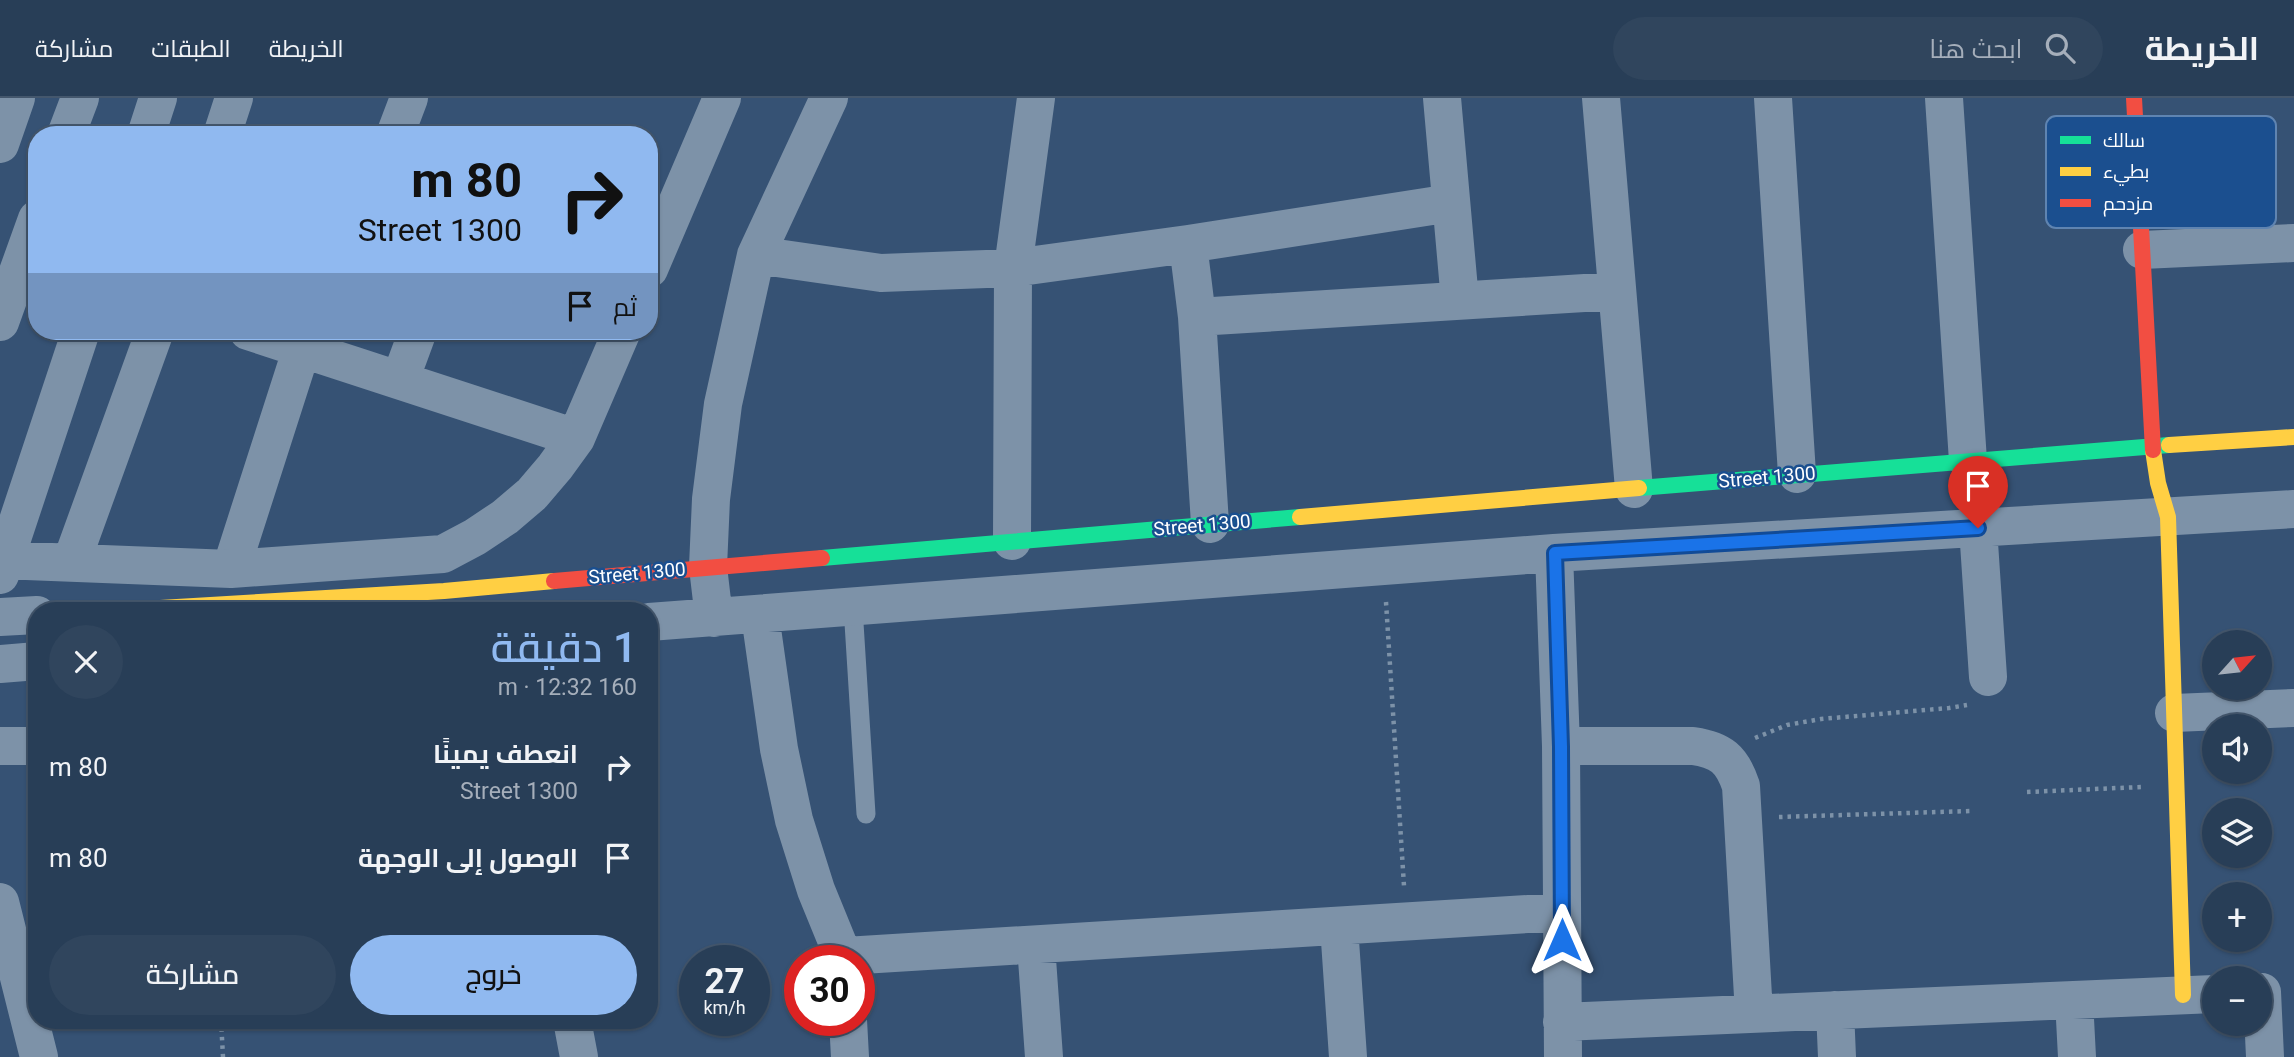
<!DOCTYPE html>
<html lang="ar">
<head>
<meta charset="utf-8">
<style>
	body { margin:0; font-family:Roboto,Cairo,sans-serif; background:#30455d; color:#f1f3f6; direction:rtl; height:100vh; display:flex; flex-direction:column; font-size:26px; white-space:nowrap }
	* { box-sizing:border-box; margin:0 }
	p { font-size:23px; color:#a5aeba }
	.icon { flex:none; width:38px; height:38px; fill:none; stroke:currentColor; stroke-width:2; stroke-linecap:round; stroke-linejoin:round }
	.map { position:relative; flex:1; overflow:hidden; direction:ltr }
	.details { position:absolute; left:28px; top:504px; width:630px; height:427px; display:flex; flex-direction:column; background:#283e57; border-radius:28px; box-shadow:0 2px 5px #0004,0 0 0 2px #44576d; direction:rtl }
	.details>* { flex:none }
	.guide { position:absolute; left:28px; top:28px; width:630px; height:214px; border-radius:28px; box-shadow:0 2px 5px #0004,0 0 0 2px #44576d; direction:rtl; background:#90b9f0; color:#111; overflow:hidden }
	.needle { width:46px; rotate:63deg }
	.fabs { position:absolute; left:2202px; top:532px; display:grid; gap:14px }
	.fabs a { display:grid; place-items:center; width:70px; height:70px; border-radius:50%; background:#283e57; box-shadow:0 2px 5px #0004,0 0 0 2px #44576d; font-size:35px }
	.speed { position:absolute; left:679px; top:847px; display:flex; gap:14px; font-size:35px; font-weight:700; text-align:center }
	.speed>* { display:grid; place-content:center; width:91px; height:91px; border-radius:50%; background:#283e57; box-shadow:0 2px 5px #0004,0 0 0 2px #44576d; line-height:1 }
	.speed small { font-size:18px; font-weight:400 }
	.speed .limit { border:10px solid #d22; background:#fff; color:#111 }
	.pin { position:absolute; display:grid; place-items:center; width:60px; height:60px; color:#fff; margin:-72px -30px; border-radius:50% 50% 50% 0; rotate:-45deg; box-shadow:0 0 7px #0007 }
	.pin .icon { rotate:45deg }
	.me { position:absolute; width:77px; margin:-38px; rotate:0deg; stroke-linejoin:round; filter:drop-shadow(0 0 5px #0008) }
	.turn { display:flex; align-items:center; gap:24px; height:147px; padding:0 21px; font-size:32px }
	.turn .icon { width:91px; height:91px; stroke-width:2.5 }
	.turn b { display:block; font-size:49px; line-height:60px }
	.then { display:flex; align-items:center; height:66px; padding:0 21px; background:#0003; gap:14px; font-size:26px }
	.round { display:grid; place-items:center; flex:none; width:74px; height:74px; border-radius:37px; background:#30455d }
	.headline { display:flex; align-items:center; justify-content:space-between; height:119px; padding:0 21px }
	h1 { font-size:42px; font-weight:600; line-height:52px; color:#90b9f0 }
	.primary-button { display:flex; gap:14px; margin-top:auto; padding:14px 21px }
	.primary-button a { flex:1; height:80px; border-radius:42px; background:#90b9f0; color:#111; font-size:28px; font-weight:600; line-height:80px; text-align:center }
	.primary-button a+a { background:#30455d; color:#f1f3f6 }
	ul { padding:0; list-style:none }
	li { display:flex; align-items:center; gap:21px; height:91px; padding:0 21px }
	li div { flex:1 }
	li b { display:block; font-size:26px }
	li em { font-style:normal }
	header { display:flex; align-items:center; gap:42px; box-sizing:border-box; height:98px; padding:0 35px; background:#283e57; border-bottom:2px solid #44576d }
	header strong { font-size:33px }
	nav { display:flex; gap:38px; margin-inline-start:auto; font-size:24px }
	.search { width:490px; height:63px; background:#30455d; display:flex; align-items:center; gap:18px; box-sizing:border-box; padding:0 24px; border-radius:38px; color:#a5aeba; font-size:26px }
	.map>svg:first-child { display:block }
	.lines { fill:none; stroke-linecap:round; stroke-linejoin:round }
	.path { stroke:#7d92a8; stroke-width:4.5; stroke-dasharray:3.5 5; stroke-linecap:butt }
	.lane { stroke:#7d92a8; stroke-width:19 }
	.street { stroke:#7d92a8; stroke-width:38 }
	.fast { stroke:#16e098; stroke-width:16 }
	.slow { stroke:#ffcf43; stroke-width:16 }
	.jam { stroke:#f24e42; stroke-width:16 }
	.route-casing { stroke:#114b97; stroke-width:18 }
	.route { stroke:#1a73e8; stroke-width:12 }
	.labels { text-anchor:middle; dominant-baseline:central; stroke-width:5; stroke-linejoin:round; paint-order:stroke }
	.street-label { font-size:19px; fill:#fff; stroke:#1b4f8f }
	.key { fill:#1b4f8f; stroke:#5f84b1; stroke-width:2 }
	.key-label { font-size:19px; fill:#fff }
</style>
</head>
<body>
<header>
<strong>الخريطة</strong>
<div class="search"><svg class="icon" aria-label="search" viewBox="0 0 24 24"><circle cx="10" cy="10" r="6"/><path d="M15 15l6 6"/></svg>ابحث هنا</div>
<nav><a>الخريطة</a><a>الطبقات</a><a>مشاركة</a></nav>
</header>
<div class="map">
<svg width="2294" height="959" viewBox="0 0 2294 959">
	<rect width="100%" height="100%" fill="#365274"/>
	<g class="lines">
		<!-- path -->
		<path class="path" d="M1386,504L1404,788
			M1755,640L1787,627L1821,621L1949,610L1967,607
			M2027,694L2141,689
			M1779,719L1970,713
			M221,922L223,959"/>
		<!-- lane -->
		<path class="lane" d="M853,509L866,716"/>
		<!-- street -->
		<path class="street" d="M1442,0L1460,203
			M1601,0L1634,391
			M1773,0L1797,376
			M1944,0L1968,363
			M66,37L80,0
			M146,37L158,0
			M222,37L234,0
			M395,37L409,0
			M0,46L16,0
			M1188,146L1197,219L1210,426
			M2142,152L2294,145
			M756,157L881,175L1013,170L1188,146L1451,105
			M649,171L722,0
			M1197,219L1617,193
			M0,224L37,121
			M248,233L576,340
			M400,282L418,233
			M1978,430L1988,579
			M1012,443L1013,170L1036,0
			M1554,455L1561,648L1563,959
			M0,462L231,471L443,456L475,439L505,419L532,396L555,369L576,340L622,233
			M71,465L155,233
			M231,471L302,250
			M0,477L81,233
			M760,517L779,651L794,722L816,792L845,863
			M0,519L37,517
			M714,520L708,469L711,401L723,306L756,157L829,0
			M649,524L1554,455L2294,411
			M0,566L37,563
			M2174,615L2294,610
			M0,648H37
			M1561,648H1693C1721,652 1732,661 1741,688L1754,916
			M0,804L39,959
			M1339,828L1348,959
			M1036,847L1044,959
			M845,858L1561,814
			M2262,894L2265,959
			M2074,902L2077,959
			M1835,912L1837,959
			M572,922L579,959
			M848,922L850,959
			M1562,924L2214,896"/>
		<!-- fast -->
		<path class="fast" d="M1639,390L2169,347
			M822,460L1300,419"/>
		<!-- slow -->
		<path class="slow" d="M2169,347L2294,339
			M2153,352L2158,385L2168,419L2183,897
			M1300,419L1639,390
			M110,513L444,493L554,483"/>
		<!-- jam -->
		<path class="jam" d="M2134,0L2153,352
			M554,483L822,460"/>
	</g>
	<g class="lines">
		<defs>
			<path id="route" d="M1562,842L1561,649L1555,455L1978,430"/>
		</defs>
		<!-- route casing -->
		<use href="#route" class="route-casing"/>
		<!-- route -->
		<use href="#route" class="route"/>
	</g>
	<g class="labels">
		<!-- street labels -->
		<g class="street-label">
			<text transform="translate(1767 379) rotate(-5)">Street 1300</text>
			<text transform="translate(1202 427) rotate(-5)">Street 1300</text>
			<text transform="translate(637 475) rotate(-5)">Street 1300</text>
		</g>
	</g>
	<!-- legend -->
	<rect x="2046" y="18" width="230" height="112" rx="10" class="key"/>
	<rect x="2060" y="38" width="31" height="8" fill="#16e098"/>
	<rect x="2060" y="69" width="31" height="9" fill="#ffcf43"/>
	<rect x="2060" y="101" width="31" height="8" fill="#f24e42"/>
	<g class="key-label">
		<text x="2103" y="49">سالك</text>
		<text x="2103" y="80">بطيء</text>
		<text x="2103" y="112">مزدحم</text>
	</g>
</svg>
<div class="fabs">
<a><svg class="needle" viewBox="-14 -14 28 28"><path d="M0-13l5 13h-10z" fill="#e53935"/><path d="M0 13l5-13h-10z" fill="#a5aeba"/></svg></a>
<a><svg class="icon" aria-label="sound" viewBox="0 0 24 24"><path d="M4 9h4l5-4v14l-5-4H4zM17 9q2 3 0 6"/></svg></a>
<a><svg class="icon" aria-label="layers" viewBox="0 0 24 24"><path d="M12 4l9 5-9 5-9-5zM3 14l9 5 9-5"/></svg></a>
<a>+</a>
<a>−</a>
</div>
<div class="speed"><div>27<small>km/h</small></div><div class="limit">30</div></div>
<div class="pin" style="left:1978px;top:430px;background:#d93025"><svg class="icon" aria-label="arrive" viewBox="0 0 24 24"><path d="M6 21V4h12l-3 4 3 4H6"/></svg></div>
<svg class="me" style="left:1562px;top:842px" viewBox="-20 -20 40 40"><path d="M0-17L14 15 0 8-14 15z" fill="#1a73e8" stroke="#fff" stroke-width="4"/></svg>
<div class="guide">
<div class="turn"><svg class="icon" aria-label="right" viewBox="0 0 24 24"><path d="M7 20v-9h11M14 6l5 5-5 5"/></svg><div><b>80 m</b>Street 1300</div></div>
<div class="then">ثم<svg class="icon" aria-label="arrive" viewBox="0 0 24 24"><path d="M6 21V4h12l-3 4 3 4H6"/></svg></div>
</div>
<section class="details">
<div class="headline"><div><h1>1 دقيقة</h1><p>160 m · 12:32</p></div><a class="round"><svg class="icon" aria-label="close" viewBox="0 0 24 24"><path d="M6 6l12 12M18 6L6 18"/></svg></a></div>
<ul>
<li><svg class="icon" aria-label="right" viewBox="0 0 24 24"><path d="M7 20v-9h11M14 6l5 5-5 5"/></svg><div><b>انعطف يمينًا</b><p>Street 1300</p></div><em>80 m</em></li>
<li><svg class="icon" aria-label="arrive" viewBox="0 0 24 24"><path d="M6 21V4h12l-3 4 3 4H6"/></svg><div><b>الوصول إلى الوجهة</b></div><em>80 m</em></li>
</ul>
<div class="primary-button"><a>خروج</a><a>مشاركة</a></div>
</section>
</div>
</body>
</html>
